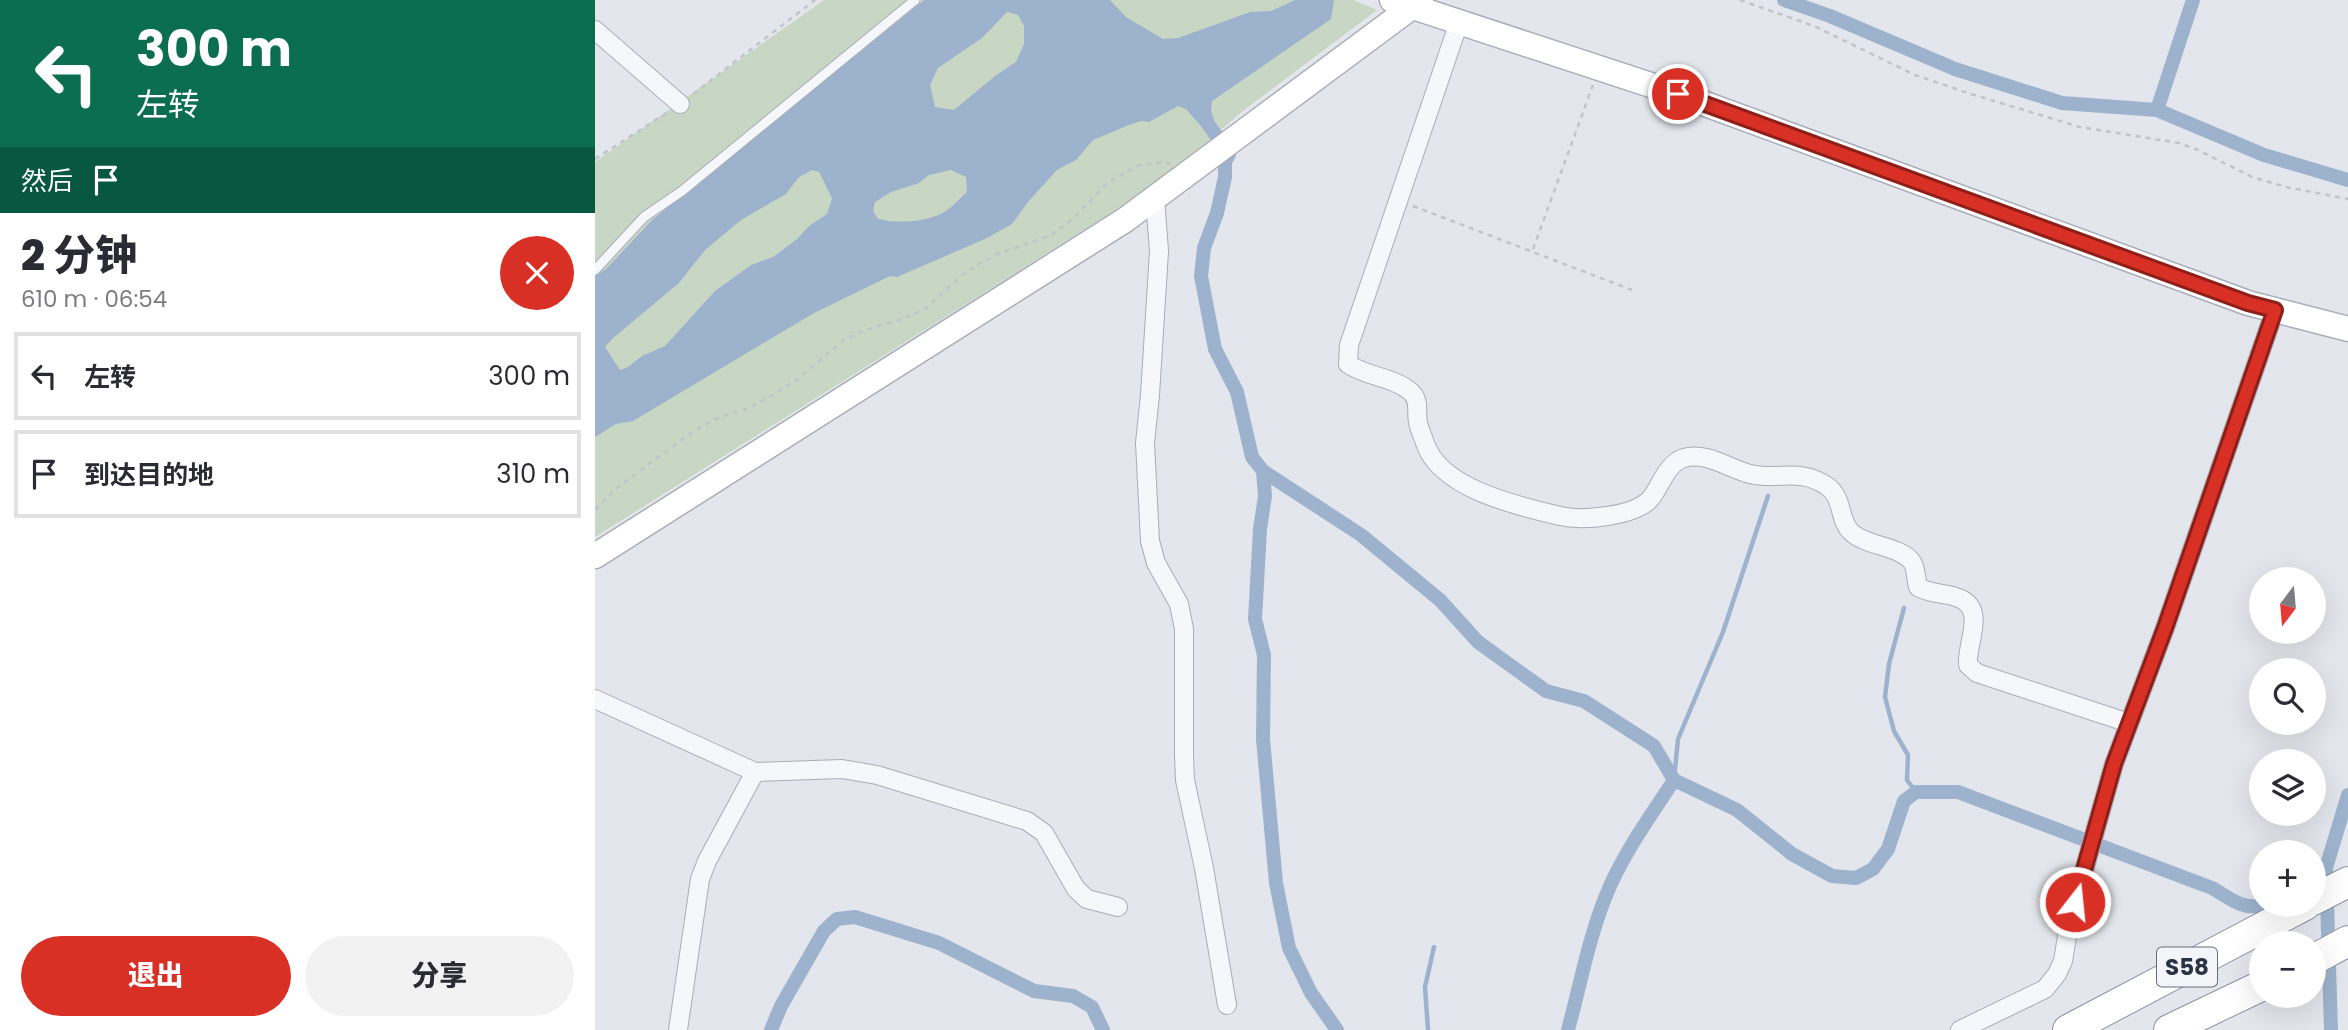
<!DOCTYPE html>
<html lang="zh">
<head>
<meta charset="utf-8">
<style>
	body { margin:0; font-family:Poppins,"Noto Sans SC",sans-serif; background:#f2f2f3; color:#2b2b33; height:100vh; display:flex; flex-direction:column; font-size:26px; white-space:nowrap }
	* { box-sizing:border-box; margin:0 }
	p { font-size:23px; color:#7c7c81 }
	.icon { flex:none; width:38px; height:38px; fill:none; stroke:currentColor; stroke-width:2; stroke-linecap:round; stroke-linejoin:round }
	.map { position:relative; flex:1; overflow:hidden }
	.details { display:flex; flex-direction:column; background:#fff; width:595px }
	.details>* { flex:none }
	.guide { background:#0b6e4f; color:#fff; overflow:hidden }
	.needle { width:46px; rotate:196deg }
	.tools { position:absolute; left:1654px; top:567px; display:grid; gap:14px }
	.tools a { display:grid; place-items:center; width:77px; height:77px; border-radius:50%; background:#fff; box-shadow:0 7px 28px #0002; font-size:35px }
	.pin { position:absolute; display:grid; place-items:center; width:60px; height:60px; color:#fff; margin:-30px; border:4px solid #fff; border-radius:50%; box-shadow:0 2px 7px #0007 }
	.me { position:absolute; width:77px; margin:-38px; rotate:16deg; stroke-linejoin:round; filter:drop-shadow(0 0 5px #0008) }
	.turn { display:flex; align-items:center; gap:24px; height:147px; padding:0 21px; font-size:32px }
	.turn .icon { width:91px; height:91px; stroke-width:2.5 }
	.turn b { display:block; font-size:49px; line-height:60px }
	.then { display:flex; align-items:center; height:66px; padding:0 21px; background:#0003; gap:14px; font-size:26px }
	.round { display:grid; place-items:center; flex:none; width:74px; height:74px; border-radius:37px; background:#f2f2f3 }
	.head { display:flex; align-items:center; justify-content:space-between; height:119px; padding:0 21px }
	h1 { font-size:42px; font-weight:800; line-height:52px }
	.cta { display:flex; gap:14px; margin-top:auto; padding:14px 21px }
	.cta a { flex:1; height:80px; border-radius:42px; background:#d93025; color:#fff; font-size:28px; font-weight:800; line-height:80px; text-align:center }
	.cta a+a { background:#f2f2f3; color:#2b2b33 }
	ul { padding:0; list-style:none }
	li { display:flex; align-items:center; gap:21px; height:88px; margin:0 14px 10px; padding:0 7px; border:4px solid #e1e1e2; border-radius:0px }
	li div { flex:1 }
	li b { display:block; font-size:26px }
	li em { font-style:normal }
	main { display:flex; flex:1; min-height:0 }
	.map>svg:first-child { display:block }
	.green { fill:#c8d6c4 }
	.water { fill:#9db3cd; fill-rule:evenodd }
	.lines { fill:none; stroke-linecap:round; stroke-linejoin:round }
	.stream { stroke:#9db3cd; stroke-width:4.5 }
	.canal { stroke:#9db3cd; stroke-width:14 }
	.lane-casing { stroke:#a8adb7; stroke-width:11 }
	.street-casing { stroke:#a8adb7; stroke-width:20 }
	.secondary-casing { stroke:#a8adb7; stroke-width:27 }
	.highway-casing { stroke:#8a93a3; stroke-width:32 }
	.path { stroke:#c1c4cb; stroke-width:2.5; stroke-dasharray:5 5; stroke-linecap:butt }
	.lane { stroke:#f6f7fa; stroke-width:9 }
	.street { stroke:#f6f7fa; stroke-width:18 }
	.secondary { stroke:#fff; stroke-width:24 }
	.highway { stroke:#fff; stroke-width:30 }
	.route-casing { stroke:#8d1f18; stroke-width:18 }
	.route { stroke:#d93025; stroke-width:12 }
	.labels { text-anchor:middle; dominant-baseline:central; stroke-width:7; stroke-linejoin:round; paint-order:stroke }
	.shield { fill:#f3f5f9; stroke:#666d7b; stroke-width:2 }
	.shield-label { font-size:23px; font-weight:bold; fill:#2a3345 }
</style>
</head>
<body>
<main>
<section class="details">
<div class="guide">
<div class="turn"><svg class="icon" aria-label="left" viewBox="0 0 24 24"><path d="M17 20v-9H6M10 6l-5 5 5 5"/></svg><div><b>300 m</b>左转</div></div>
<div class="then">然后<svg class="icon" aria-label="arrive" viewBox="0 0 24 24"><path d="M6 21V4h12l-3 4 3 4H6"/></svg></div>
</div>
<div class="head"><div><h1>2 分钟</h1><p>610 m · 06:54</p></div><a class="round" style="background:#d93025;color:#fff"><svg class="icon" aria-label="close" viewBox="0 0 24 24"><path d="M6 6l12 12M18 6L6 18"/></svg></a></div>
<ul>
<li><svg class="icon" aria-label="left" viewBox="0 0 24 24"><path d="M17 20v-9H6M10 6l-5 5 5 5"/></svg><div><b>左转</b></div><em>300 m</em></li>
<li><svg class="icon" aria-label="arrive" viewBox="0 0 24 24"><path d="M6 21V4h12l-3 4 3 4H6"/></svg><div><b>到达目的地</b></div><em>310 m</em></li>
</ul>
<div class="cta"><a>退出</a><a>分享</a></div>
</section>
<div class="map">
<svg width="1753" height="1030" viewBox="0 0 1753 1030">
	<rect width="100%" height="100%" fill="#e3e6ec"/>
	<!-- green -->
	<path class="green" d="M229,0H758L782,10L649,110L568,180L0,537V162Z"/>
	<!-- water -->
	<path class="water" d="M329,0H515L531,17L568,39L583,38L655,12L676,11L700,0H739L736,19L617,101L616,111L619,120L608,128L591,109L583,106L554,122L546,121L534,125L498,140L481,160L462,170L433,202L417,224L390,239L302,277L295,276L219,313L38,421L21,424L0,437V276L11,269L57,220ZM412,12L423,15L429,26V44L421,62L400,76L359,110L340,107L335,85L343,68L387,38ZM217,170L224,172L237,198L232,214L214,226L202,239L178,257L156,265L120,291L70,346L47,356L33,367L25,370L10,347L17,339L84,283L110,250L146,220L191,194L204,177ZM356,170L371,177L372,192C365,198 358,206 351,211C334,222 302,224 283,219L278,211L280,202L296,192L324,183L334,175Z"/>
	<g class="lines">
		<!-- stream -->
		<path class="stream" d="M1309,608L1294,664L1290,697L1299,731L1313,755L1312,780L1321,792
			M1079,780L1083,739L1128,632L1173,496
			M833,1030L830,987L839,947"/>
		<!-- canal -->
		<path class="canal" d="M1189,0L1235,16L1360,69L1467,103L1562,110L1669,155L1753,180
			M1562,110L1598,0
			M604,111L634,154L630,162V177L622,213L609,248L606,276L620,349L642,392L657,457L668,471L766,535L845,600L883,642L951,691L989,701L1059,746L1079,780
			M668,471L670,496L665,529L660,619L669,655L668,739L681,883L694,948L716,993L742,1030
			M176,1030L186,1006L229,931L242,919L260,917L344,943L439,991L478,996L497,1007L508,1030
			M973,1030C986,982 995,931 1015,886C1032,848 1057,814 1079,780L1142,810L1197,854L1237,876L1261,878L1278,869L1293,849L1309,801L1321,792H1363L1617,888C1632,896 1648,911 1666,905
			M1736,1030L1731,868L1753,795"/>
		<defs>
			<path id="lane" d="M0,270L49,217L87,191L320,0"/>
			<path id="street" d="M864,22L754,345L753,364C772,377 799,377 816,392C825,400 821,412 823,422C824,429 828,436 830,443C845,489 923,506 965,516C987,521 1040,517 1056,498C1066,485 1072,463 1089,458C1110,451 1135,469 1155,474C1183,481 1204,467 1232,486C1249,498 1243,519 1256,532C1270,546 1306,546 1317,562C1321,567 1321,580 1323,587C1336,595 1352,592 1366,599C1391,611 1371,644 1373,665L1382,673L1534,723
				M0,30L85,104
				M560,198L564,251L555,395L550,443L555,541L561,563L584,604L589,629V756L590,780L609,868L632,1005
				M0,699L160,772L112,861L105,879L83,1030
				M160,772L247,769L282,775L432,821L449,833L481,889L492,899L523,907
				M1365,1030L1450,989L1462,974L1468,961L1474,924L1519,764L1570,628L1680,310"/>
			<path id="secondary" d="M797,0L1083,94L1653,303L1753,329
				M0,556L530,220L826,0"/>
			<path id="highway" d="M1718,900L1753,882
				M1718,960L1753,941
				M1473,1030L1710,905
				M1574,1030L1666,986"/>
		</defs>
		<!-- lane casing -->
		<use href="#lane" class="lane-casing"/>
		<!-- street casing -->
		<use href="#street" class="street-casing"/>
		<!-- secondary casing -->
		<use href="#secondary" class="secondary-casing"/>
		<!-- highway casing -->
		<use href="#highway" class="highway-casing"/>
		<!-- path -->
		<path class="path" d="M1145,0L1219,26L1320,75L1376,94L1485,127L1584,143L1603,150L1657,177L1691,187L1753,199
			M98,94L220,0
			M0,159L73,112
			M818,206L1037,290
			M938,249L998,85
			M0,510L21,489L90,437L120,419L154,408L179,394L204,378L250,339L282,326L308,319L331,308L371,272L400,255L456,235L478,219L511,184L542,166L570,162L576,164"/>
		<!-- lane -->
		<use href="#lane" class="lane"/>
		<!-- street -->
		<use href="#street" class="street"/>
		<!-- secondary -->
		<use href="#secondary" class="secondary"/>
		<!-- highway -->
		<use href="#highway" class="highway"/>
	</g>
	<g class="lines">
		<defs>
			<path id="route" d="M1083,94L1653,303L1680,310L1570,628L1519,764L1480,902"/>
		</defs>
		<!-- route casing -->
		<use href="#route" class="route-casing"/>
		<!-- route -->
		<use href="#route" class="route"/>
	</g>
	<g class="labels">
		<!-- shield labels -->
		<rect class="shield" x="1562" y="947.5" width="60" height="39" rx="5"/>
		<g class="shield-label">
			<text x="1592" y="967">S58</text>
		</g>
	</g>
</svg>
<div class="tools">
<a><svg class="needle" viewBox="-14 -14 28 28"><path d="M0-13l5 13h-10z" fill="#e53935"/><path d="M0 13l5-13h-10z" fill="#7c7c81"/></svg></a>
<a><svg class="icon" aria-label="search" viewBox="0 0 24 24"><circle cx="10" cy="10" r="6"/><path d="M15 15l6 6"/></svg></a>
<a><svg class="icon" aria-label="layers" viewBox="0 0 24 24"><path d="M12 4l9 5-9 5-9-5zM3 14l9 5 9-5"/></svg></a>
<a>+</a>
<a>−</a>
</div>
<div class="pin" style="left:1083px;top:94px;background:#d93025"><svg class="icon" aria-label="arrive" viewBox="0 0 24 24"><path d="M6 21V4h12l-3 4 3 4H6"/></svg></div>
<svg class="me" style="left:1480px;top:902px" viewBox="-20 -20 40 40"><circle r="17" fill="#d93025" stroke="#fff" stroke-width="3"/><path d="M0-11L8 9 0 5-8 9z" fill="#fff"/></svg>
</div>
</main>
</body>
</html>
